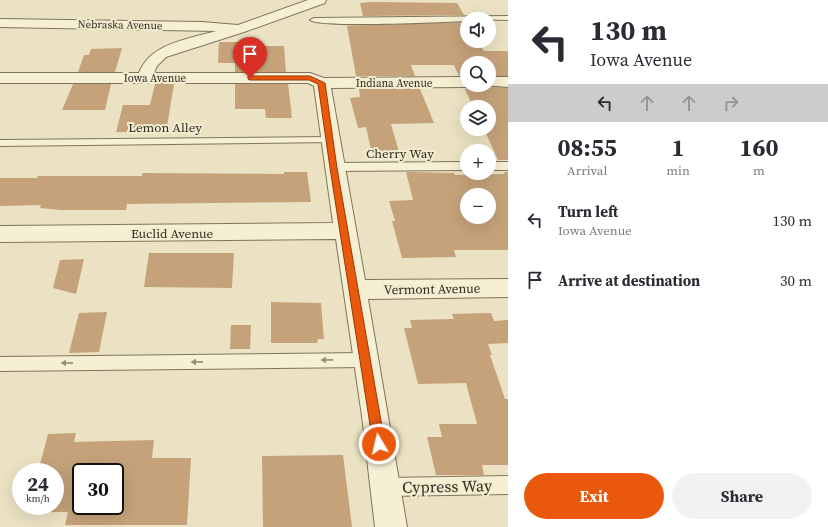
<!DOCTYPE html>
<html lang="en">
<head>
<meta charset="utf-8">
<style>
	body { margin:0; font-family:"Source Serif 4",serif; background:#f2f2f3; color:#2b2b33; height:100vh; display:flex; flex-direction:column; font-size:15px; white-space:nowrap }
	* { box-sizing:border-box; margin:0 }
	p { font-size:13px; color:#7c7c81 }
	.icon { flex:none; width:22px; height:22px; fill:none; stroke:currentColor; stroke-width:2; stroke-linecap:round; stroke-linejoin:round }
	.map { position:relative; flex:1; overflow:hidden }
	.panel { display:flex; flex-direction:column; background:#fff; width:320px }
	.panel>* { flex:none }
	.guide { background:#fff; color:#2b2b33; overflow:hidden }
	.controls { position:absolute; left:460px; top:12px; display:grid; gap:8px }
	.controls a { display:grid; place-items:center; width:36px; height:36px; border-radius:50%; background:#fff; box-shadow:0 4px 16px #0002; font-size:20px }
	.speed { position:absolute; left:12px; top:463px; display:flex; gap:8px; font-size:20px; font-weight:700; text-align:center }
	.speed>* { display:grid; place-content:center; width:52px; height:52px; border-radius:50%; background:#fff; box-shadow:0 4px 16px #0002; line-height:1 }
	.speed small { font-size:10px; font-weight:400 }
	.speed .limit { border:2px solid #111; border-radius:6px; background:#fff; color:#111 }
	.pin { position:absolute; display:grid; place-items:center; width:34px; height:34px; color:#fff; margin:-41px -17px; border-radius:50% 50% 50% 0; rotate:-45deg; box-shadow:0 0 4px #0007 }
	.pin .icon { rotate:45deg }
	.me { position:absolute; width:44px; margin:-22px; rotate:351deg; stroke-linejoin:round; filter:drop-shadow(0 0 3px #0008) }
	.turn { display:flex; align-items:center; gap:14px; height:84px; padding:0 16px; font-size:18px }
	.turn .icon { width:52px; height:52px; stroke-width:2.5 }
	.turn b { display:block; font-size:28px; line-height:34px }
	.lanes { display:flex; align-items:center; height:38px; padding:0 16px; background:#0003; justify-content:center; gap:20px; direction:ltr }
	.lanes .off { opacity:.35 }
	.eta { display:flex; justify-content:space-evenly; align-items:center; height:68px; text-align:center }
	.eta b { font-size:24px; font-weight:700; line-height:28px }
	.button { display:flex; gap:8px; margin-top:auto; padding:8px 16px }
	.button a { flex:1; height:46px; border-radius:24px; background:#ea580c; color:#fff; font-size:16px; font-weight:700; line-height:46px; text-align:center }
	.button a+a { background:#f2f2f3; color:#2b2b33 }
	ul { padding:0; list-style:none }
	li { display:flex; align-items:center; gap:12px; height:60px; padding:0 16px }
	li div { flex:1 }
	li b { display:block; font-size:15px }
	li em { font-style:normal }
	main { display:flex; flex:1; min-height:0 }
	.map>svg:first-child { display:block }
	.building { fill:#c5a27a; fill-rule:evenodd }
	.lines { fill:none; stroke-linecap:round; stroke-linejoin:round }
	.lane-casing { stroke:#82745b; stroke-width:2 }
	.street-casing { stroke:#82745b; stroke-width:2 }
	.lane { fill:#f5efd4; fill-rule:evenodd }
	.street { fill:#f5efd4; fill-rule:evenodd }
	.oneway { fill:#948c79 }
	.route { fill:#ea580c; stroke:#983908 }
	.labels { text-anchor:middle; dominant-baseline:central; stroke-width:4; stroke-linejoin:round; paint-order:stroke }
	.far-street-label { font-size:11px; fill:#332a1e; stroke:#f2ecd1 }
	.street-label { font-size:13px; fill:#332a1e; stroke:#f2ecd1 }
	.near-street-label { font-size:16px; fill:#332a1e; stroke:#f2ecd1 }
</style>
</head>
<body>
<main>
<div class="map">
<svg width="508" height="527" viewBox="0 0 508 527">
	<rect width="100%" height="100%" fill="#eae2c2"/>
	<!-- building -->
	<path class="building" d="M373,2L457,3L464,15L363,16L360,3Z
		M467,22V41H478L484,51H508V76H489V63H467V76H459L454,65H411L415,76H356L347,26Z
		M219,42H256V46H284L286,72H235V63H218Z
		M122,48L115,72H78L84,55H89L91,49Z
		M73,84H111L105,110H62Z
		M155,84H174L166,133L116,132L123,105H150Z
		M235,84H288L292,118H266L265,109H235Z
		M474,85L508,88V160H498L484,129H489V107H473L465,89Z
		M359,89H420L434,123L391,124L401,159H373L366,127L358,128L350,98L360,97Z
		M284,172H307L311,202L127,204L126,210H61L40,208L41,205L0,206V178H37L38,176H142V173L284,174Z
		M406,172L454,173L455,175L505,174L503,172H508V250H454L456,257L402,258L392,221H395L389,201L413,200ZM467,195H489V217H467Z
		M149,253H234L232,288L144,287Z
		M84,259L76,294L53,288L60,260Z
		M271,302L321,303L324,339H318L317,343H271Z
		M107,312L99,352L69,353L79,313Z
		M491,313L494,321L508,320V343L488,344L492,355H490L505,399H508V465H482L484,475H436L427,437H442L439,424H477L466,383L418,384L404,328H412L410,320L454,319L452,314Z
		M231,325H251L250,349H230Z
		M76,433L74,442L154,440L152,458H191L187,525H65L68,512H28L29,506H55V472H38L48,434ZM81,472H115V506H81Z
		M343,455L352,527H263L262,456Z"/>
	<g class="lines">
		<defs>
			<path id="lane" d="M508,16V20L467,19V21C446,22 319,28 310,20L314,18Z
				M330,137L334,138L335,140L334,142L0,146V140Z
				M467,162V170L333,171L327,167L333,163Z
				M489,162H508V170H489Z
				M366,353L371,355L373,360L371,365L366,367L0,371V357Z
				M508,476V494L386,496L380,493L377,487L380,481L386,478Z"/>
			<path id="street" d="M308,0H326L325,3L244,32L166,57L157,66L154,73H310L324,78L467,77V85H473L467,87L331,88L365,280L508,279V297L368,299L407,527H375L362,416L336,239L0,242V226L333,223L314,86L308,83H0V73H139C150,43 189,39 216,31L0,27V19L202,22L238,25Z
				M489,77H508V87L483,85H489Z"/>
		</defs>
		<!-- lane casing -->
		<use href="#lane" class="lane-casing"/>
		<!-- street casing -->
		<use href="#street" class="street-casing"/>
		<!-- lane -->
		<use href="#lane" class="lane"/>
		<!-- street -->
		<use href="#street" class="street"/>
	</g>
	<!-- one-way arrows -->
	<defs><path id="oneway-solid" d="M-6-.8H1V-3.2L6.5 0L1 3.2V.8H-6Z"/></defs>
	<g class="oneway">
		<use href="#oneway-solid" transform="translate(327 360) rotate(179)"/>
		<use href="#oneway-solid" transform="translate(197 362) rotate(179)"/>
		<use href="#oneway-solid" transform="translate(67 363) rotate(179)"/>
	</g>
	<!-- route -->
	<path class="route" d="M248,76H310L325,83L337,168L385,444L383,448L379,450L375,448L373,444L330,168L318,84L309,80H250L248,79Z"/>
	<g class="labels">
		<!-- far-street labels -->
		<g class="far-street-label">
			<text transform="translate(120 25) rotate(1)">Nebraska Avenue</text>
			<text x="155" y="78">Iowa Avenue</text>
			<text x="394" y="83">Indiana Avenue</text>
		</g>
		<!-- street labels -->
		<g class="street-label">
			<text x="165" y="127">Lemon Alley</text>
			<text x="400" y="153">Cherry Way</text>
			<text x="172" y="233">Euclid Avenue</text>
			<text transform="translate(432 289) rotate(-1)">Vermont Avenue</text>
		</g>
		<!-- near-street labels -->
		<g class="near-street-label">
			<text transform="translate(447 486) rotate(-1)">Cypress Way</text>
		</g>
	</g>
</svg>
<div class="controls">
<a><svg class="icon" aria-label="sound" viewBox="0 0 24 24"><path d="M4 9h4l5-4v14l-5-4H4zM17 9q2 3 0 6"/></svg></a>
<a><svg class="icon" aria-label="search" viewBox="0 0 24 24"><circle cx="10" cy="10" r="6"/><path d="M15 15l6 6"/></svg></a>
<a><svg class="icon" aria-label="layers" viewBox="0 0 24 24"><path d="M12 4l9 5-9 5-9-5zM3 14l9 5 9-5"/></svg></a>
<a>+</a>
<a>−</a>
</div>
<div class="speed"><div>24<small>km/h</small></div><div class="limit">30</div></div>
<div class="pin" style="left:250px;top:78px;background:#d93025"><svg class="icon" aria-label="arrive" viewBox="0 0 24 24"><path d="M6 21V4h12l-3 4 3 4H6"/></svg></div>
<svg class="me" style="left:379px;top:444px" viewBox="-20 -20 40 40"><circle r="17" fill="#ea580c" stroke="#fff" stroke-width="3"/><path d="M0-11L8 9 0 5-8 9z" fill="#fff"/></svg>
</div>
<section class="panel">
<div class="guide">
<div class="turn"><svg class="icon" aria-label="left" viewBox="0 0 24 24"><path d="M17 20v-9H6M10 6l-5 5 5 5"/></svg><div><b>130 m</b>Iowa Avenue</div></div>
<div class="lanes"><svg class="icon" aria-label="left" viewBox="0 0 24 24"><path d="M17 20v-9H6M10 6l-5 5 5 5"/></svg><svg class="icon off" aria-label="ahead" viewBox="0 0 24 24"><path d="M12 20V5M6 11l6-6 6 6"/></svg><svg class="icon off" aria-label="ahead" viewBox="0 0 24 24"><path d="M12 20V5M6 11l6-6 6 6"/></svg><svg class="icon off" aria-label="right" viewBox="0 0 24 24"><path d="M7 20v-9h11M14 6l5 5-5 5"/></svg></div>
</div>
<div class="eta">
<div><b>08:55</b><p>Arrival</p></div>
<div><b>1</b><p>min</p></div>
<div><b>160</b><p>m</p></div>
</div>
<ul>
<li><svg class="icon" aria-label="left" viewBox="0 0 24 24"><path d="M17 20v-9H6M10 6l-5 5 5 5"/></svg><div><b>Turn left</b><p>Iowa Avenue</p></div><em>130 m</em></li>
<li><svg class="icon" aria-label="arrive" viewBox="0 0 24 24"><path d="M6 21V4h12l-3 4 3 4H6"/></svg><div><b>Arrive at destination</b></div><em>30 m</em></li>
</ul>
<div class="button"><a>Exit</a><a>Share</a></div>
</section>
</main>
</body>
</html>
